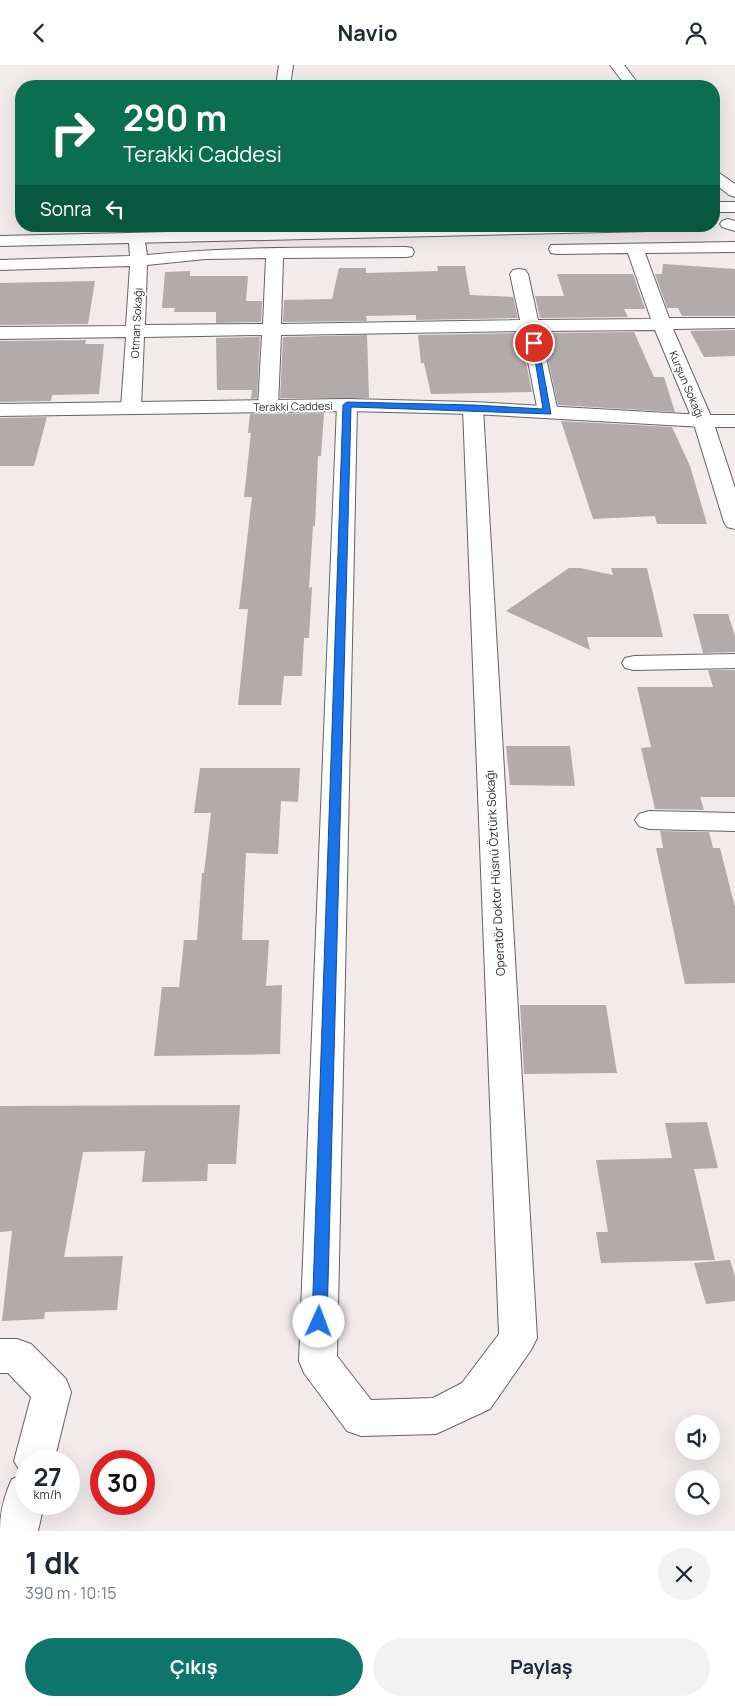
<!DOCTYPE html>
<html lang="tr">
<head>
<meta charset="utf-8">
<style>
	body { margin:0; font-family:Manrope,sans-serif; background:#f2f2f3; color:#1f2937; height:100vh; display:flex; flex-direction:column; font-size:19px; white-space:nowrap }
	* { box-sizing:border-box; margin:0 }
	p { font-size:16px; color:#747a83 }
	.icon { flex:none; width:28px; height:28px; fill:none; stroke:currentColor; stroke-width:2; stroke-linecap:round; stroke-linejoin:round }
	.map { position:relative; height:1466px; overflow:hidden }
	.drawer { display:flex; flex-direction:column; background:#fff; flex:1 }
	.drawer>* { flex:none }
	.banner { position:absolute; left:15px; top:15px; width:705px; height:152px; border-radius:20px; box-shadow:0 5px 20px #0002; background:#0b6e4f; color:#fff; overflow:hidden }
	.fabs { position:absolute; left:675px; top:1350px; display:grid; gap:10px }
	.fabs a { display:grid; place-items:center; width:45px; height:45px; border-radius:50%; background:#fff; box-shadow:0 5px 20px #0002; font-size:25px }
	.speed { position:absolute; left:15px; top:1385px; display:flex; gap:10px; font-size:25px; font-weight:700; text-align:center }
	.speed>* { display:grid; place-content:center; width:65px; height:65px; border-radius:50%; background:#fff; box-shadow:0 5px 20px #0002; line-height:1 }
	.speed small { font-size:12px; font-weight:400 }
	.speed .limit { border:8px solid #d22; background:#fff; color:#111 }
	.pin { position:absolute; display:grid; place-items:center; width:42px; height:42px; color:#fff; margin:-21px; border:2px solid #fff; border-radius:50%; box-shadow:0 1px 5px #0007 }
	.me { position:absolute; width:55px; margin:-28px; rotate:2deg; stroke-linejoin:round; filter:drop-shadow(0 0 4px #0008) }
	.turn { display:flex; align-items:center; gap:18px; height:105px; padding:0 25px; font-size:22px }
	.turn .icon { width:65px; height:65px; stroke-width:2.5 }
	.turn b { display:block; font-size:35px; line-height:42px }
	.then { display:flex; align-items:center; height:48px; padding:0 25px; background:#0003; gap:10px; font-size:19px }
	.round { display:grid; place-items:center; flex:none; width:52px; height:52px; border-radius:26px; background:#f2f2f3 }
	.headline { display:flex; align-items:center; justify-content:space-between; height:85px; padding:0 25px }
	h1 { font-size:30px; font-weight:700; line-height:38px }
	.action { display:flex; gap:10px; margin-top:auto; padding:10px 25px }
	.action a { flex:1; height:58px; border-radius:30px; background:#0f766e; color:#fff; font-size:20px; font-weight:700; line-height:58px; text-align:center }
	.action a+a { background:#f2f2f3; color:#1f2937 }
	header { display:flex; justify-content:space-between; align-items:center; height:65px; padding:0 25px; background:#fff; font-size:22px; font-weight:700 }
	.map>svg:first-child { display:block }
	.building { fill:#b2abac }
	.lines { fill:none; stroke-linecap:round; stroke-linejoin:round }
	.street-casing { stroke:#686263; stroke-width:2 }
	.secondary-casing { stroke:#686263; stroke-width:2 }
	.highway-casing { stroke:#686263; stroke-width:2 }
	.street { fill:#fff; fill-rule:evenodd }
	.secondary { fill:#fff; fill-rule:evenodd }
	.highway { fill:#fff; fill-rule:evenodd }
	.route { fill:#1a73e8; stroke:#114b97 }
	.labels { text-anchor:middle; dominant-baseline:central; stroke-width:4; stroke-linejoin:round; paint-order:stroke }
	.far-street-label { font-size:11px; fill:#2e2b2c; stroke:#fff }
	.street-label { font-size:12px; fill:#2e2b2c; stroke:#fff }
</style>
</head>
<body>
<header><svg class="icon" aria-label="back" viewBox="0 0 24 24"><path d="M15 5l-7 7 7 7"/></svg>Navio<svg class="icon" aria-label="person" viewBox="0 0 24 24"><circle cx="12" cy="8" r="4"/><path d="M4 21q1-7 8-7t8 7"/></svg></header>
<div class="map">
<svg width="735" height="1466" viewBox="0 0 735 1466">
	<rect width="100%" height="100%" fill="#f1ebeb"/>
	<!-- building -->
	<path class="building" d="M663,199L735,204V251H682L678,243H667L655,209H662Z
		M437,201H465L470,230L513,232L518,253L416,255V250L366,251L367,256L283,257L284,235L332,234L339,203H366V208L438,206Z
		M190,206V211H248L246,236H262L261,257L216,258V247H174L175,243H162L165,207Z
		M557,209H633L645,244H624L628,252L540,253L535,231H564Z
		M95,216L88,259L0,260V218Z
		M735,265V291L704,292L690,266Z
		M634,267L654,312H664L675,347L558,340L542,268Z
		M520,268L532,327L431,329L424,298H421L418,270Z
		M367,270L369,333H280L283,272Z
		M260,272L257,333L251,334L252,325H217L216,273Z
		M86,275L85,279H104L99,329L52,330L51,336L0,337V276Z
		M324,348L321,391H318L315,461H313L309,523L312,522L309,573H304L302,611H284L281,640H238L248,544H239L252,432H244L251,368H248L250,349Z
		M47,352L34,401H0V353Z
		M561,356L672,362L690,401L707,459H657L655,451L593,454Z
		M569,503H580L613,510L611,503H647L663,572H587L590,585L506,546Z
		M693,549H728L735,571V587L703,588Z
		M708,605H735V732H700L704,745L655,744L641,683L651,682L637,622H713Z
		M506,681H570L575,721L510,720Z
		M200,703H300L298,737L281,736L278,789L246,788L242,875H269L266,921L282,920L280,989L154,991L162,922H179L184,875H197L202,808H204L211,748H194Z
		M660,766L709,767L713,783H720L735,842V918L685,919L656,783H663Z
		M520,940H606L617,1008L524,1009Z
		M240,1040L236,1099H208L207,1116L142,1117L145,1086L83,1087L64,1192L123,1191L117,1245L45,1247L44,1254L2,1256L12,1166L0,1167V1041Z
		M707,1057L718,1103L694,1104L715,1195L601,1198L596,1167H608L596,1095L672,1093L665,1058Z
		M730,1195L735,1212V1236L706,1239L694,1198Z"/>
	<g class="lines">
		<defs>
			<path id="street" d="M279,0H293L290,21H276Z
				M610,0H624L640,21H626Z
				M728,154L735,156V166L722,162L720,159L722,156Z
				M137,172L143,173L145,177L147,190C233,181 319,183 406,182L412,183L414,187L412,191L406,192L283,193L281,259L520,255L510,209L513,205L519,204L525,205L528,209L538,255L651,254L628,188L557,189L551,188L549,184L551,180L735,177V187L645,188L669,253H735V263L673,264L713,356L735,423V464L727,462L724,457L693,356L655,265L540,266L558,347L555,351L548,353L541,351L538,347L522,266L281,270L278,341L275,345L268,347L261,345L258,341L262,270L144,272L141,343L138,347L131,349L124,347L121,343L126,272L0,274V262L126,261L130,201L0,205V195L130,191L129,177L131,173ZM266,193L263,259L145,260L147,200L205,194Z
				M347,334L354,336L357,340L337,1291L371,1335L433,1333L462,1318L499,1269L463,343L466,339L473,337L480,339L483,343L537,1273L531,1285L490,1344L436,1369L361,1371L347,1366L304,1308L299,1296L337,340L340,336Z
				M735,589V603L634,605L625,603L622,598L625,593L634,591Z
				M649,746L735,748V766L649,764L639,761L635,755L639,749Z
				M0,1274H17L31,1279L66,1314L71,1327L54,1396H26V1439H44L38,1466H0C0,1447 4,1431 12,1414L22,1410L14,1396L31,1332L8,1308H0Z"/>
			<path id="secondary" d="M347,334L473,337L703,350H735V362H703L473,349L347,346L0,351V339Z"/>
			<path id="highway" d="M714,106L719,108L735,119V132L729,130L714,118Z
				M714,137H735V147H714Z
				M425,161H659L657,164L651,166L0,181V171Z"/>
		</defs>
		<!-- street casing -->
		<use href="#street" class="street-casing"/>
		<!-- secondary casing -->
		<use href="#secondary" class="secondary-casing"/>
		<!-- highway casing -->
		<use href="#highway" class="highway-casing"/>
		<!-- street -->
		<use href="#street" class="street"/>
		<!-- secondary -->
		<use href="#secondary" class="secondary"/>
		<!-- highway -->
		<use href="#highway" class="highway"/>
	</g>
	<!-- route -->
	<path class="route" d="M532,276L538,278L551,349L351,342L327,1257L325,1261L319,1263L314,1261L312,1257L343,340L347,337L473,340L543,344Z"/>
	<g class="labels">
		<!-- far-street labels -->
		<g class="far-street-label">
			<text transform="translate(136 258) rotate(-87)">Otman Sokağı</text>
			<text transform="translate(687 319) rotate(67)">Kurşun Sokağı</text>
			<text transform="translate(293 341) rotate(-1)">Terakki Caddesi</text>
		</g>
		<!-- street labels -->
		<g class="street-label">
			<text transform="translate(495 808) rotate(-93)">Operatör Doktor Hüsnü Öztürk Sokağı</text>
		</g>
	</g>
</svg>
<div class="fabs">
<a><svg class="icon" aria-label="sound" viewBox="0 0 24 24"><path d="M4 9h4l5-4v14l-5-4H4zM17 9q2 3 0 6"/></svg></a>
<a><svg class="icon" aria-label="search" viewBox="0 0 24 24"><circle cx="10" cy="10" r="6"/><path d="M15 15l6 6"/></svg></a>
</div>
<div class="speed"><div>27<small>km/h</small></div><div class="limit">30</div></div>
<div class="pin" style="left:534px;top:278px;background:#d93025"><svg class="icon" aria-label="arrive" viewBox="0 0 24 24"><path d="M6 21V4h12l-3 4 3 4H6"/></svg></div>
<svg class="me" style="left:319px;top:1257px" viewBox="-20 -20 40 40"><circle r="19" fill="#fff"/><path d="M0-13L10 11 0 6-10 11z" fill="#1a73e8"/></svg>
<div class="banner">
<div class="turn"><svg class="icon" aria-label="right" viewBox="0 0 24 24"><path d="M7 20v-9h11M14 6l5 5-5 5"/></svg><div><b>290 m</b>Terakki Caddesi</div></div>
<div class="then">Sonra<svg class="icon" aria-label="left" viewBox="0 0 24 24"><path d="M17 20v-9H6M10 6l-5 5 5 5"/></svg></div>
</div>
</div>
<section class="drawer">
<div class="headline"><div><h1>1 dk</h1><p>390 m · 10:15</p></div><a class="round"><svg class="icon" aria-label="close" viewBox="0 0 24 24"><path d="M6 6l12 12M18 6L6 18"/></svg></a></div>
<div class="action"><a>Çıkış</a><a>Paylaş</a></div>
</section>
</body>
</html>
